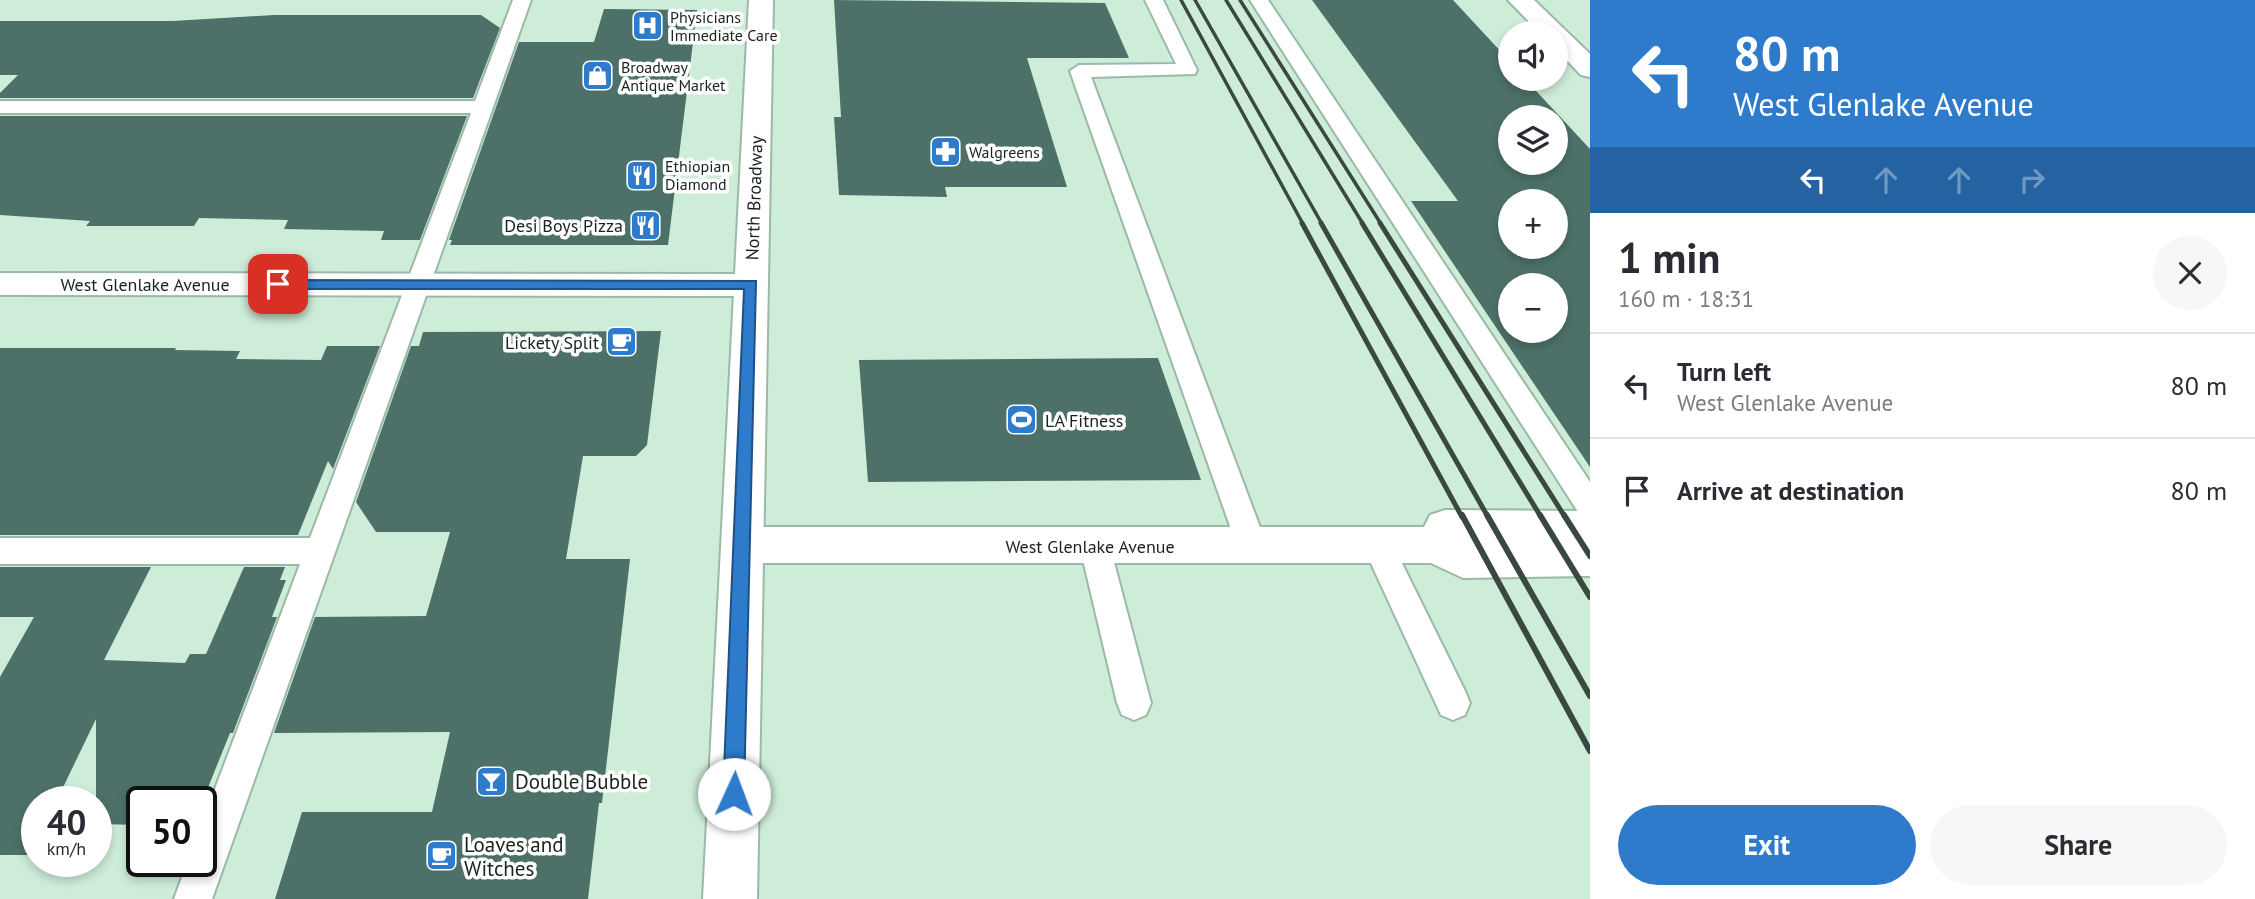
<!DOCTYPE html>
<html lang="en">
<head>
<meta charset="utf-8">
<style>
	body { margin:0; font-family:"PT Sans",sans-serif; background:#f7f7f7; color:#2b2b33; height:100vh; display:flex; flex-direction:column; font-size:26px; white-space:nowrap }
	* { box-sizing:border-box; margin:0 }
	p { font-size:23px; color:#7c7c81 }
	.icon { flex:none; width:38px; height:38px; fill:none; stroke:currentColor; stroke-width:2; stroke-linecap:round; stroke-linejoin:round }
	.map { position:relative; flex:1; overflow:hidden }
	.drawer { display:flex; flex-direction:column; background:#fff; width:665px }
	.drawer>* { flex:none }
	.hud { background:#2e7bcb; color:#fff; overflow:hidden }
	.buttons { position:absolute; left:1498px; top:21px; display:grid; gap:14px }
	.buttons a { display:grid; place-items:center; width:70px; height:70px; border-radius:50%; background:#fff; box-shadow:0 4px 10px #0003; font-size:35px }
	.speed { position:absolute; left:21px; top:786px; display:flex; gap:14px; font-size:35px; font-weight:700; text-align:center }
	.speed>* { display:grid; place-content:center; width:91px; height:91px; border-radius:50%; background:#fff; box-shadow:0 4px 10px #0003; line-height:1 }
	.speed small { font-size:18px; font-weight:400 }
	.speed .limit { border:4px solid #111; border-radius:10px; background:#fff; color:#111 }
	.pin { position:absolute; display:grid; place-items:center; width:60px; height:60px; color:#fff; margin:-30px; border-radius:14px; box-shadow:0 4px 10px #0006 }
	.me { position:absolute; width:77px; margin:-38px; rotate:2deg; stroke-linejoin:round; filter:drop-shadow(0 0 5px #0008) }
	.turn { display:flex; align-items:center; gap:24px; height:147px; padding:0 28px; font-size:32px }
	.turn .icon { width:91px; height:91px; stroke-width:2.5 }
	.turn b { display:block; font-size:49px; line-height:60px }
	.lanes { display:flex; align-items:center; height:66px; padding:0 28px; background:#0003; justify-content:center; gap:35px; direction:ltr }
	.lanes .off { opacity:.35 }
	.round { display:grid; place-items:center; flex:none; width:74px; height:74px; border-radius:37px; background:#f7f7f7 }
	.headline { display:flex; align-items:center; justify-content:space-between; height:119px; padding:0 28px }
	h1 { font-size:42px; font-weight:700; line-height:52px }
	.button { display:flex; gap:14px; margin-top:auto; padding:14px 28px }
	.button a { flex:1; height:80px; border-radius:42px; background:#2e7bcb; color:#fff; font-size:28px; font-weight:700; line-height:80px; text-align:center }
	.button a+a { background:#f7f7f7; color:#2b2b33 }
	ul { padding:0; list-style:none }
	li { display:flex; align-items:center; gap:21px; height:105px; padding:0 28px; border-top:2px solid #e1e1e2 }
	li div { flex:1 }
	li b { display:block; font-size:26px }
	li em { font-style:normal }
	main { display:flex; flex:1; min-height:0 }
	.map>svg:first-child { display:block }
	.building { fill:#4d7168; fill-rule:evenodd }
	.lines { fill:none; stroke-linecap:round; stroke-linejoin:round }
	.lane-casing { stroke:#9bb9a6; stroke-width:4 }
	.street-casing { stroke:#9bb9a6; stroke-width:4 }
	.secondary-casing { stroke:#9bb9a6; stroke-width:4 }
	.lane { fill:#fff; fill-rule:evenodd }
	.street { fill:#fff; fill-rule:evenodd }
	.secondary { fill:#fff; fill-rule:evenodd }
	.rail-far2 { stroke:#3a4940; stroke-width:3.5 }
	.rail-far1 { stroke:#3a4940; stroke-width:5 }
	.rail { stroke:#3a4940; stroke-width:6 }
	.route { fill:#2e7bcb; stroke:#1e5084; stroke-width:2 }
	.labels { text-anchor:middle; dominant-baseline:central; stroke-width:7; stroke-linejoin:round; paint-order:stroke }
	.far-poi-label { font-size:16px; fill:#18231c; stroke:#fff; text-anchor:start }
	.street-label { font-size:18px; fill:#18231c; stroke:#fff }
	.poi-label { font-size:18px; fill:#18231c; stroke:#fff; text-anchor:end }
	.near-poi-label { font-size:21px; fill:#18231c; stroke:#fff; text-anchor:start }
</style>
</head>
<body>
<main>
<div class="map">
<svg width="1590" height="899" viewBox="0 0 1590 899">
	<rect width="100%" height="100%" fill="#ceedd9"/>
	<!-- building -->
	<path class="building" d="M834,0L1105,3L1129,58H1027L1067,187H945L947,197L839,195L834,117H841Z
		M1312,0H1453L1504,55L1510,63V79H1525L1590,149V467L1411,201H1458ZM1510,117H1556V163H1510ZM1510,201H1556V247H1510ZM1510,285H1556V331H1510Z
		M604,9L697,10L668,245H450L452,240H449L519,42H594Z
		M274,15H481L500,28L473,98H0V93L18,75H0V21H173Z
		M0,116H467L420,240H381L384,231L284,229L288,220L199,218L194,226H86L90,221L0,215Z
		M661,331L647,445L636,456H583L566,559H630L602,803H599L588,899H275L302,812H432L450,732L274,733L315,617L426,616L450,532H376L356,502L411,346H419L423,332Z
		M327,346H380L333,469L328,461L298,535H0V348H176L175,350L240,351L236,359L321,360Z
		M1158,358L1201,480L868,482L859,360Z
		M0,567H151L104,660L185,663L190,654H206L244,567H285L280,580H286L272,617H277L233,733H230L201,805V802H142V825L96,824V719L56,802H37V842L30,855H0V677L34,617H0Z"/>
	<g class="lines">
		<defs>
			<path id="lane" d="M513,0H531L212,899H174L188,861H201V826L300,564H0V538H310L471,113H0V101H475Z
				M1145,0H1163L1197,70L1195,74L1091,77L1267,546L1263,555L1252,559L1241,555L1237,546L1070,71L1079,65L1176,64Z
				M1250,0H1268L1590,482V518L1580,515Z
				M1378,533L1389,537L1465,691L1470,703L1465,715L1453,720L1441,715L1363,546L1367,537Z
				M1095,534L1106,538L1110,547L1151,703L1146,715L1134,720L1122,715L1117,703L1080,547L1084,538Z"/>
			<path id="street" d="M1508,0H1534L1590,54V77L1581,75L1556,49V33H1540Z
				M0,273L751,274L763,277L768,285L763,293L751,296L0,295Z
				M1445,510L1590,511V576L1463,578L1431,563H743L728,558L722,545L728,532L743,527H1424L1430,515Z"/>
			<path id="secondary" d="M749,0H773L757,899H703Z"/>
		</defs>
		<!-- lane casing -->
		<use href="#lane" class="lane-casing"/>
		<!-- street casing -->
		<use href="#street" class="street-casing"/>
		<!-- secondary casing -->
		<use href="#secondary" class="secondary-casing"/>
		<!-- lane -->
		<use href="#lane" class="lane"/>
		<!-- street -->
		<use href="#street" class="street"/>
		<!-- secondary -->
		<use href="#secondary" class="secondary"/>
		<!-- rail-far2 -->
		<path class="rail-far2" d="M1181,0L1303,224
			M1195,0L1322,224
			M1226,0L1363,224
			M1240,0L1381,224"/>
		<!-- rail-far1 -->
		<path class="rail-far1" d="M1302,223L1462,517
			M1321,223L1488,517
			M1362,223L1541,517
			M1380,223L1565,517"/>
		<!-- rail -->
		<path class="rail" d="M1462,515L1590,751
			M1487,515L1590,696
			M1540,515L1590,597
			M1564,515L1590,556"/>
	</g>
	<!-- route -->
	<path class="route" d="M278,280L756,281L744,794L741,801L734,804L726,801L723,794L744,289H278L271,284Z"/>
	<!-- icons -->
	<defs>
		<symbol id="hospital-square" viewBox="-11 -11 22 22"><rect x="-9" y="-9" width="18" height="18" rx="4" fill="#2e7bcb" stroke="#fff"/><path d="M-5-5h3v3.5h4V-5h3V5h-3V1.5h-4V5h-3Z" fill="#fff"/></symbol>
		<symbol id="shop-square" viewBox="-11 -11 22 22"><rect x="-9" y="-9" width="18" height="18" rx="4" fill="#2e7bcb" stroke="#fff"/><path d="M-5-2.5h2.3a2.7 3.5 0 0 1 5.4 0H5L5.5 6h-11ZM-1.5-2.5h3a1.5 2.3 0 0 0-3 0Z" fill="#fff"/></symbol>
		<symbol id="pharmacy-square" viewBox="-11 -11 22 22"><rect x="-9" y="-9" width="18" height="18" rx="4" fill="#2e7bcb" stroke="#fff"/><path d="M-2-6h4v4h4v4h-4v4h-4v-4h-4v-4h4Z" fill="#fff"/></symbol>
		<symbol id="restaurant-square" viewBox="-11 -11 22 22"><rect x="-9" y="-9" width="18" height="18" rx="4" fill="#2e7bcb" stroke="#fff"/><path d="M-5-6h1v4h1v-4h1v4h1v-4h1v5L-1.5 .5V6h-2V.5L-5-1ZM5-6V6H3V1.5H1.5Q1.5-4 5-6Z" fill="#fff"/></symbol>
		<symbol id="cafe-square" viewBox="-11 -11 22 22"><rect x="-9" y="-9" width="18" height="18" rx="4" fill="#2e7bcb" stroke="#fff"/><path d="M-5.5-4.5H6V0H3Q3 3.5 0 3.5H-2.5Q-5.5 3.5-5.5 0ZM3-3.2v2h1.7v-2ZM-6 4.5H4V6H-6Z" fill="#fff"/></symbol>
		<symbol id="stadium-square" viewBox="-11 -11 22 22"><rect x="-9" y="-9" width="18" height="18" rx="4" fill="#2e7bcb" stroke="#fff"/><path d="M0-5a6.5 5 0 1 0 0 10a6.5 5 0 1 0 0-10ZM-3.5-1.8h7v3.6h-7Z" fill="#fff"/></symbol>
		<symbol id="bar-square" viewBox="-11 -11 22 22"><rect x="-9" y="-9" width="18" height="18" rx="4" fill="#2e7bcb" stroke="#fff"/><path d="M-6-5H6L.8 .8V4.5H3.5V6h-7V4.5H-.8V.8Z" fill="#fff"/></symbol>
	</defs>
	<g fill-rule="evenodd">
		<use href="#hospital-square" x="630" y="8" width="35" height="35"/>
		<use href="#shop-square" x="580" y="58" width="35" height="35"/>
		<use href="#pharmacy-square" x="928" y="134" width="35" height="35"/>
		<use href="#restaurant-square" x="624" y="158" width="35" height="35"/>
		<use href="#restaurant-square" x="628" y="208" width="35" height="35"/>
		<use href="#cafe-square" x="604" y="324" width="35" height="35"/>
		<use href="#stadium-square" x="1004" y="402" width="35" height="35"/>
		<use href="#bar-square" x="474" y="764" width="35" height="35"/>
		<use href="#cafe-square" x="424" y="838" width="35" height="35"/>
	</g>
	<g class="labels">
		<!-- far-poi labels -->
		<g class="far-poi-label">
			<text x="670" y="17">Physicians<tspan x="670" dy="18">Immediate Care</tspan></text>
			<text x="621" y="67">Broadway<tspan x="621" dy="18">Antique Market</tspan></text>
			<text x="969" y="152">Walgreens</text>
			<text x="665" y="166">Ethiopian<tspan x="665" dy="18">Diamond</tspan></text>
		</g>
		<!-- street labels -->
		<g class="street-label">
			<text transform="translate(754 198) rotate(-88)">North Broadway</text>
			<text x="145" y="284">West Glenlake Avenue</text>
			<text x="1090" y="546">West Glenlake Avenue</text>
		</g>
		<!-- poi labels -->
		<g class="poi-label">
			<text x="623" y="225">Desi Boys Pizza</text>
			<text x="599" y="342">Lickety Split</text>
			<text x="1045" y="420" text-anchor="start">LA Fitness</text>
		</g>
		<!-- near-poi labels -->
		<g class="near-poi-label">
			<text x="515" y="781">Double Bubble</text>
			<text x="464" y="844">Loaves and<tspan x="464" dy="24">Witches</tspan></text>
		</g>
	</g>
</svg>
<div class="buttons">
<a><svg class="icon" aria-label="sound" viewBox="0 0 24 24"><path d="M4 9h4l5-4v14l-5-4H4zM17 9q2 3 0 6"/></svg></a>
<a><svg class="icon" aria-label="layers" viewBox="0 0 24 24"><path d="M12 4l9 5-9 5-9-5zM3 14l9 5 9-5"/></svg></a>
<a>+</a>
<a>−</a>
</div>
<div class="speed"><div>40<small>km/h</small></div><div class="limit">50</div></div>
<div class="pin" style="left:278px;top:284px;background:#d93025"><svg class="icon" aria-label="arrive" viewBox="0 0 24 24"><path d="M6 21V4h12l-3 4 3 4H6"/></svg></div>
<svg class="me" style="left:734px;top:794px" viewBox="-20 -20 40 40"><circle r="19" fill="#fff"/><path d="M0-13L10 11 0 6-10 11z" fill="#2e7bcb"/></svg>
</div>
<section class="drawer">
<div class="hud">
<div class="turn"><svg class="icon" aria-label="left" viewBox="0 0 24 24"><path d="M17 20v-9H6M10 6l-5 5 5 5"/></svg><div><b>80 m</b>West Glenlake Avenue</div></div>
<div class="lanes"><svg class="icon" aria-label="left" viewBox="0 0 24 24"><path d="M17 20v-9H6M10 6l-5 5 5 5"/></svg><svg class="icon off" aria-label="ahead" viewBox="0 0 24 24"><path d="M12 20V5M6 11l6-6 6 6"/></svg><svg class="icon off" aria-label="ahead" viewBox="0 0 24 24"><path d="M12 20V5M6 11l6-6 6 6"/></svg><svg class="icon off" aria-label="right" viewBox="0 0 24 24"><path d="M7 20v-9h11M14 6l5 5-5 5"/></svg></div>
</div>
<div class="headline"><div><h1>1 min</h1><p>160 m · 18:31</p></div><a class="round"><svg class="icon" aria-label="close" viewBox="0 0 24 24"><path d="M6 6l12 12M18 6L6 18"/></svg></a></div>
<ul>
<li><svg class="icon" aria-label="left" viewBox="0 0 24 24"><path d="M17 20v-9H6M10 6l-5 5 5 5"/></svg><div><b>Turn left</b><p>West Glenlake Avenue</p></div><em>80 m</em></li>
<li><svg class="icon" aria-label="arrive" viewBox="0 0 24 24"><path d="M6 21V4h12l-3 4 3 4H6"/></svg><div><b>Arrive at destination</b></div><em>80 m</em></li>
</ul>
<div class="button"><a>Exit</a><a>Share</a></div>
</section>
</main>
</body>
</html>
